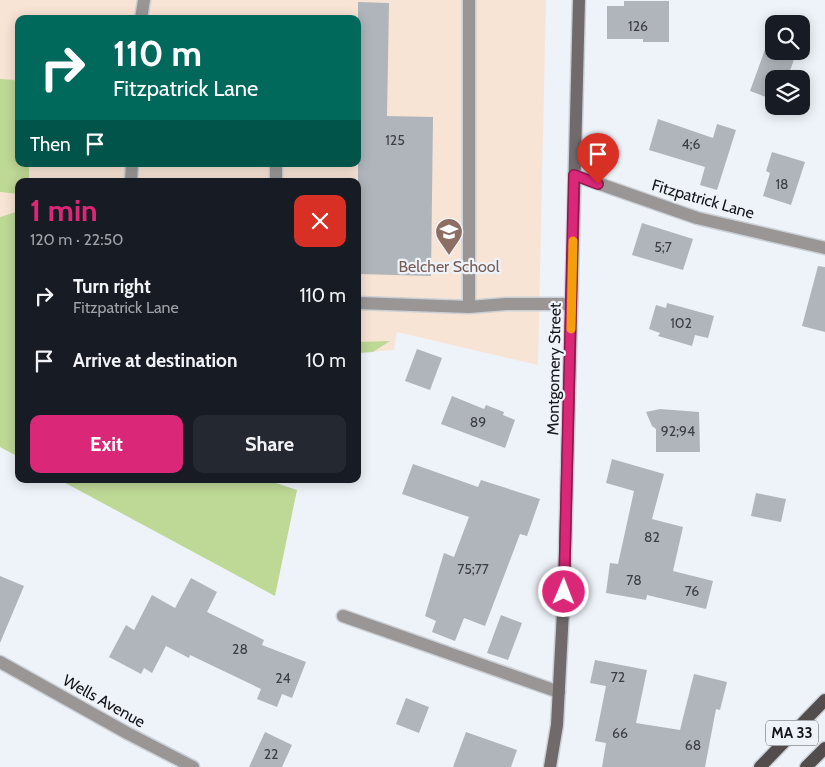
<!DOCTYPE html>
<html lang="en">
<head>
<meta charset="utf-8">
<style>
	body { margin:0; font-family:Cabin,sans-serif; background:#242831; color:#f1f3f6; height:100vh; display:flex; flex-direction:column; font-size:19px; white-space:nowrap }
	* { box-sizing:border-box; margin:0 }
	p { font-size:16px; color:#9ea1a6 }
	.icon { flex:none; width:28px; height:28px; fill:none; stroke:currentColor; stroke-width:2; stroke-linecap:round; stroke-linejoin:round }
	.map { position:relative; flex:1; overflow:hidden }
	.details { position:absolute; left:15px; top:178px; width:346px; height:305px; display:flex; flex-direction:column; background:#171b24; border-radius:10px; box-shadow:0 2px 12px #0003 }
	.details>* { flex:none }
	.top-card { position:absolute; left:15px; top:15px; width:346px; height:152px; border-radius:10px; box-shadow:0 2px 12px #0003; background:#00695c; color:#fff; overflow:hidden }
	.buttons { position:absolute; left:765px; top:15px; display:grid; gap:10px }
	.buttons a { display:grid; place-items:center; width:45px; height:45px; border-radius:10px; background:#171b24; box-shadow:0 2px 12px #0003; font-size:25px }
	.pin { position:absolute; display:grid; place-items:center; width:42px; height:42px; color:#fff; margin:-51px -21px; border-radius:50% 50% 50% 0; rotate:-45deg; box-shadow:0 0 5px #0007 }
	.pin .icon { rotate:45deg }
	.me { position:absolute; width:55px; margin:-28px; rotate:1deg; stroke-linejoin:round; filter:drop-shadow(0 0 4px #0008) }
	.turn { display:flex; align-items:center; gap:18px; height:105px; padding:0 15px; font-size:22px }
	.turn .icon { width:65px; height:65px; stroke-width:2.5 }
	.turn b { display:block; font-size:35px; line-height:42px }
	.then { display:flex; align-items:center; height:48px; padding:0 15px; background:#0003; gap:10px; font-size:19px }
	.round { display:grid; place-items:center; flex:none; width:52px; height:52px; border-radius:10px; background:#242831 }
	.summary { display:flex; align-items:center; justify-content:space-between; height:85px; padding:0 15px }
	h1 { font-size:30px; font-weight:800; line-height:38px; color:#db2777 }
	.primary-button { display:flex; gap:10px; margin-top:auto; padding:10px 15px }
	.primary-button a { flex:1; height:58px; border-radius:10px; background:#db2777; color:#fff; font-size:20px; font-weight:800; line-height:58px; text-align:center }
	.primary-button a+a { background:#242831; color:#f1f3f6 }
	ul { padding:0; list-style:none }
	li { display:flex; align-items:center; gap:15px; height:65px; padding:0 15px }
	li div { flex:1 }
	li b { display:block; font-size:19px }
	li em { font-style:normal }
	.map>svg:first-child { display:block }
	.education { fill:#f8e4d5; fill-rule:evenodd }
	.green { fill:#bed896 }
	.building { fill:#afb5bb }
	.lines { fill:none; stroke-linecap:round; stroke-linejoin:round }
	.service-casing { stroke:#cbd0d6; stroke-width:15 }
	.minor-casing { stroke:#cbd0d6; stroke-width:15 }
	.secondary-casing { stroke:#cbd0d6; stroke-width:15 }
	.primary-casing { stroke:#cbd0d6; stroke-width:15 }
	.service { stroke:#9a9696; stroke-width:12 }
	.minor { stroke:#9a9696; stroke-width:12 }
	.secondary { stroke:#706a6b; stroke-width:12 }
	.primary { stroke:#534c4d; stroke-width:12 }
	.route-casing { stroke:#8e194d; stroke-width:12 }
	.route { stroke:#db2777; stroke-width:9 }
	.slow { stroke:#f59e0b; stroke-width:9 }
	.labels { text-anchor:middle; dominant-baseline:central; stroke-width:4.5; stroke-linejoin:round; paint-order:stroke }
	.number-label { font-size:14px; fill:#3b3e42 }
	.shield { fill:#eef3fa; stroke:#55585c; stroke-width:1 }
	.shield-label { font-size:15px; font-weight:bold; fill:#141619 }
	.street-label { font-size:16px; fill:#141619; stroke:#eef3fa }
	.education-label { font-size:16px; fill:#785e54; stroke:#eef3fa }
</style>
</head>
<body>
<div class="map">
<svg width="825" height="767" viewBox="0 0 825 767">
	<rect width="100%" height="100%" fill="#eef3fa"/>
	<!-- education -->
	<path class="education" d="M0,0H546L538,365L397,332L394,350L358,353V181H19V457L0,447ZM19,19H358V164H19Z"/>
	<!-- green -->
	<path class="green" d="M0,79L14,80L19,87V164H29V181H19V194L0,192Z
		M19,211V457L0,447V217Z
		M390,341L373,352L358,353V342Z
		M58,479H264L297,490L275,596Z"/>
	<!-- building -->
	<path class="building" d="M624,1H669V42H643V39H607V6H624Z
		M358,2L389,3L387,116L433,117L431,276L358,274Z
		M771,33H774V51H797L787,79H774V100L750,91Z
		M658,119L713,138L717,124L736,130L717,190L700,185L705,167L649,150Z
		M772,152L805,162L791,205L763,196L770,173L766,171Z
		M642,223L693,239L683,270L632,255Z
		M818,266L825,267V332L802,326Z
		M667,303L714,316L708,338L695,335L692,346L658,336L660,333L649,329L656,305L666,308Z
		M417,349L442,358L430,390L405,381Z
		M452,396L484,409L486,405L504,412L503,415L515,420L505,448L441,424Z
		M660,409L699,412L700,452H656V429L652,426L646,412Z
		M612,459L664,474L652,519L683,527L673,571L713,581L706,609L647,595L646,600L606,593L610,563L618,564L634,491L606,483Z
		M413,464L478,487L481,480L540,499L527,536L520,534L485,626L464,618L455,641L432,632L436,621L425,616L444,553L454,557L469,517L402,494Z
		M756,493L786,499L781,522L751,516Z
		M0,576L24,586L0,643Z
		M191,578L217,592L207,612L264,640L262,645L306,662L292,698L282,694L277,707L257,699L261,689L190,655L189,658L166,646L152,673L144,668L141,674L109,657L126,625L134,630L152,595L175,608Z
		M501,615L522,623L508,660L487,653Z
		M595,660L647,670L636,723L680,730L694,674L727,682L720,710L716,709L705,767H602L606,743L595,741L606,686L590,683Z
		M406,698L429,707L419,733L396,724Z
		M265,732L292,745L282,767H249Z
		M466,732L517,750L511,767H453Z"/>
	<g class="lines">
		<defs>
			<path id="service" d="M469,0V307
				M141,19L144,0
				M131,181L132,164
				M276,181V164
				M358,303L469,307L506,304H571
				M343,616L559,692"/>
			<path id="minor" d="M574,175L697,218L825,248
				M0,662L127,733L193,767"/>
			<path id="secondary" d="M550,767L557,725L564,592L579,0"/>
			<path id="primary" d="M760,767L825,700
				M806,767L825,748"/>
		</defs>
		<!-- service casing -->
		<use href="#service" class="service-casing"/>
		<!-- minor casing -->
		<use href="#minor" class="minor-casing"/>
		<!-- secondary casing -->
		<use href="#secondary" class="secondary-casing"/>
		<!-- primary casing -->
		<use href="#primary" class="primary-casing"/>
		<!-- service -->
		<use href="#service" class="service"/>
		<!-- minor -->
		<use href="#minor" class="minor"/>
		<!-- secondary -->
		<use href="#secondary" class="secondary"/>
		<!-- primary -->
		<use href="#primary" class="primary"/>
	</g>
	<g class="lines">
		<defs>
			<path id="route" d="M564,592L574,175L598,184"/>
		</defs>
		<!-- route casing -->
		<use href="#route" class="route-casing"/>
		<!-- route -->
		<use href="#route" class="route"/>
		<!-- slow -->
		<path class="slow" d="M571,329L573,241"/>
	</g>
	<!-- icons -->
	<defs>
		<symbol id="school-pin" viewBox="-11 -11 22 30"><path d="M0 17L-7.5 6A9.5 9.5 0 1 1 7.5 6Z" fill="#8d6e63" stroke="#eef3fa"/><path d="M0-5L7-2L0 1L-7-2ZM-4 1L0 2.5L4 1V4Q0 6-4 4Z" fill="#fff"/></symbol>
	</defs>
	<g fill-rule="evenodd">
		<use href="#school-pin" x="433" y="216" width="32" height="43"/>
	</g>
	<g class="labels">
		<!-- number labels -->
		<g class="number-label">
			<text x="638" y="26">126</text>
			<text x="395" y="140">125</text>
			<text x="691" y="144">4;6</text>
			<text x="782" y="184">18</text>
			<text x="663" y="247">5;7</text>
			<text x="681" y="323">102</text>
			<text x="478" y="422">89</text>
			<text x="678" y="431">92;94</text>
			<text x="652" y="537">82</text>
			<text x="473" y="569">75;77</text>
			<text x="634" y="580">78</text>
			<text x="692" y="591">76</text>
			<text x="240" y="649">28</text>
			<text x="618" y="677">72</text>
			<text x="283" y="678">24</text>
			<text x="620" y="733">66</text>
			<text x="693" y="745">68</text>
			<text x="271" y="754">22</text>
		</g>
		<!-- shield labels -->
		<rect class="shield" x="766" y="720.5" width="52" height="25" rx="4"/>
		<g class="shield-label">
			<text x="792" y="733">MA 33</text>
		</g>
		<!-- street labels -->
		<g class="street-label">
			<text transform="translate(703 199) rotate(16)">Fitzpatrick Lane</text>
			<text transform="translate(554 369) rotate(-89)">Montgomery Street</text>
			<text transform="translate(104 701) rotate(29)">Wells Avenue</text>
		</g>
		<!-- education labels -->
		<g class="education-label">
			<text x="449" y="266">Belcher School</text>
		</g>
	</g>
</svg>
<div class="buttons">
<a><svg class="icon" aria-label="search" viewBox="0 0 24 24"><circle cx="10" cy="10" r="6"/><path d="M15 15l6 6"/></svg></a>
<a><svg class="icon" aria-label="layers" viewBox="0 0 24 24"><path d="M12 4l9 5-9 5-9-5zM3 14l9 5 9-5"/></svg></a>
</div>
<div class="pin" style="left:598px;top:184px;background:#d93025"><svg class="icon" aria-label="arrive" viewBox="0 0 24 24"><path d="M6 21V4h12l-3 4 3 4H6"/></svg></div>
<svg class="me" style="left:564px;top:592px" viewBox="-20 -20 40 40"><circle r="17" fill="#db2777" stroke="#fff" stroke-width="3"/><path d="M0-11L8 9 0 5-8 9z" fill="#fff"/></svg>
<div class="top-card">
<div class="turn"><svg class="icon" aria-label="right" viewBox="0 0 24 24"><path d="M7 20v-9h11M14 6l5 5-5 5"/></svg><div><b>110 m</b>Fitzpatrick Lane</div></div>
<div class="then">Then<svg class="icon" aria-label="arrive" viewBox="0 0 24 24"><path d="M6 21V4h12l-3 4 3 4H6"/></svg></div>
</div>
<section class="details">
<div class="summary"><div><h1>1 min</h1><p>120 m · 22:50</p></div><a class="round" style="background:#d93025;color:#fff"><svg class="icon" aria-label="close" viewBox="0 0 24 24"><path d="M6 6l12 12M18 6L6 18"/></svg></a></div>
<ul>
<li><svg class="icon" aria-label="right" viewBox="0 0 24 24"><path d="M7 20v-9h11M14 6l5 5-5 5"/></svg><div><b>Turn right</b><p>Fitzpatrick Lane</p></div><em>110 m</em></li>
<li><svg class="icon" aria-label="arrive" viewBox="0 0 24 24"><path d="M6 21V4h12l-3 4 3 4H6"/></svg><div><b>Arrive at destination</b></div><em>10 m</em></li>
</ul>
<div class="primary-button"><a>Exit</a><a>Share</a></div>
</section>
</div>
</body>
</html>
